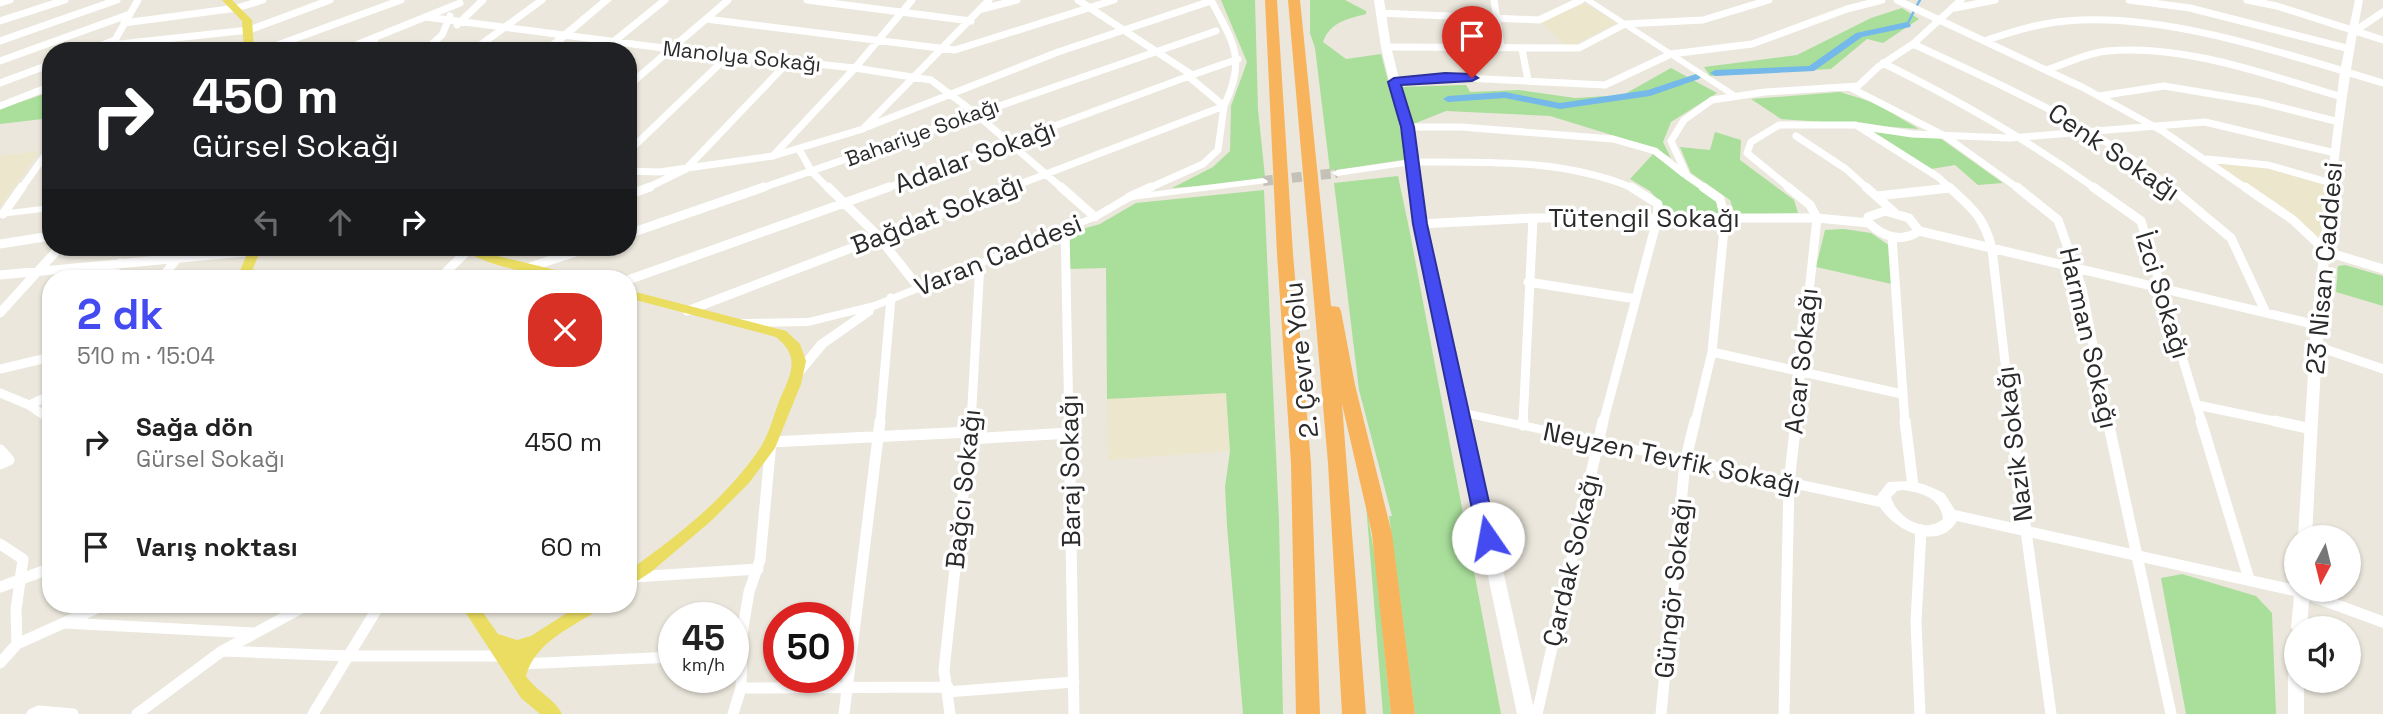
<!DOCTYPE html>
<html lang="tr">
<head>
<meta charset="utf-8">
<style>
	body { margin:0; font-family:"Space Grotesk",sans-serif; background:#f6f6f6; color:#222; height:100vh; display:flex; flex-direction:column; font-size:26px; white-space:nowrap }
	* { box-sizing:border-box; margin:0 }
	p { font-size:23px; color:#767676 }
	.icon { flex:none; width:38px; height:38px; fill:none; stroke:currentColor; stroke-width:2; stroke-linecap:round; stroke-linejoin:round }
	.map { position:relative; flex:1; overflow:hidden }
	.panel { position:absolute; left:42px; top:270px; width:595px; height:343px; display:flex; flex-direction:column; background:#fff; border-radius:28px; box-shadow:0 2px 5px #0004 }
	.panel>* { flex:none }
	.guide { position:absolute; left:42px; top:42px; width:595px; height:214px; border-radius:28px; box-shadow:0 2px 5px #0004; background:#202124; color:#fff; overflow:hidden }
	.needle { width:46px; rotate:187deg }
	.tools { position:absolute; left:2284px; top:525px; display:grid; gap:14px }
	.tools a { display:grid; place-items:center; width:77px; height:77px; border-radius:50%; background:#fff; box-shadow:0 2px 5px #0004; font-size:35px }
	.speed { position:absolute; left:658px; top:602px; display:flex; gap:14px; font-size:35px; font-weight:700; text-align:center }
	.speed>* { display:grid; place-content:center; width:91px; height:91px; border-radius:50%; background:#fff; box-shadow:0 2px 5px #0004; line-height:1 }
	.speed small { font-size:18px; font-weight:400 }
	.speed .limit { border:10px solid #d22; background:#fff; color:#111 }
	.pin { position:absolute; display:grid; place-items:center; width:60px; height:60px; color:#fff; margin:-72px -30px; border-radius:50% 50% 50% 0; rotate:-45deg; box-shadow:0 0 7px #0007 }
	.pin .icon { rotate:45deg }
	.me { position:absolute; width:77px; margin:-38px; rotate:348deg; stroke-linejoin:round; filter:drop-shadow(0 0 5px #0008) }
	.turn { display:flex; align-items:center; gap:24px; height:147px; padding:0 35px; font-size:32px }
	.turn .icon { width:91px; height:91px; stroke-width:2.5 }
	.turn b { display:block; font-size:49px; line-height:60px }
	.lanes { display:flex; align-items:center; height:66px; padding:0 35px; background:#0003; justify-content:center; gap:35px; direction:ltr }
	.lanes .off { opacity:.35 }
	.round { display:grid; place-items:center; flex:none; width:74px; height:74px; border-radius:28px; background:#f6f6f6 }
	.overview { display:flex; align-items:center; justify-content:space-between; height:119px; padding:0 35px }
	h1 { font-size:42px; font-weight:800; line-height:52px; color:#434bf1 }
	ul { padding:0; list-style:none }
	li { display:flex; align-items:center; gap:21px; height:105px; padding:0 35px }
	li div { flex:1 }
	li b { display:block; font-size:26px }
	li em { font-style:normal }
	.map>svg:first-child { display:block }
	.education { fill:#ece6cc }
	.green { fill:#a9df9b }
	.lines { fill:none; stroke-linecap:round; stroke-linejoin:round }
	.stream { stroke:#74b9e9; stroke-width:2.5 }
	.canal { fill:#74b9e9; fill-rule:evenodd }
	.tertiary-tunnel { stroke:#c4c1b8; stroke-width:10; stroke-dasharray:10 4.5; stroke-linecap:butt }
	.minor-far2 { stroke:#fff; stroke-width:7 }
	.minor-far1 { stroke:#fff; stroke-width:9 }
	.minor { stroke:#fff; stroke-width:11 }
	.tertiary { fill:#fff; fill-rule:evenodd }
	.secondary { fill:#fff; fill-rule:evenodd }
	.primary { fill:#eadd62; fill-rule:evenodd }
	.motorway { fill:#f7b45c; fill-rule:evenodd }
	.route { fill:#434bf1; stroke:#2c319d; stroke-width:2 }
	.labels { text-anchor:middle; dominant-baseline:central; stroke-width:7; stroke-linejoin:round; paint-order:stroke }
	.far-street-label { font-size:21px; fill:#2a2a2a; stroke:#fff }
	.street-label { font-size:26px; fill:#2a2a2a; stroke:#fff }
</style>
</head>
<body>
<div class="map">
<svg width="2383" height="714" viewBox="0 0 2383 714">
	<rect width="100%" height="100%" fill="#ebe7dc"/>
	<!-- education -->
	<path class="education" d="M1581,4L1588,5L1616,23L1572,46H1566L1541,22Z
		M40,151L0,207V156Z
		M2207,158L2239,159L2327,181L2324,245Z
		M1226,392L1230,451L1108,460L1107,399Z"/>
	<!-- green -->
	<path class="green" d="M1221,0H1255L1258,109L1265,177L1252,182L1172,188L1213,167L1230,151L1231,106L1247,62Z
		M1310,0H1345L1366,11V14C1347,19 1330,22 1323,42L1346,59L1381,54L1409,159L1330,171L1315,48L1310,33Z
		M1902,8L1919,19L1883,43L1867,39L1831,69L1710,76L1704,67L1797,55L1871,18Z
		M1671,68L1717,93L1671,122L1663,142L1671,158L1654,148L1550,116L1446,111L1411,125L1400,87L1466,85L1470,92L1519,90L1575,98L1623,95Z
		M1840,92L1875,103L1919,129L1781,119L1751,99Z
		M47,93L51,118L0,124V109Z
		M1715,132L1741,140L1740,160L1794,200L1798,213L1740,215L1734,212L1730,200L1691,173L1680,147L1710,150Z
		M1871,132L1940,138L2003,183L1978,185L1955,165L1931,169Z
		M1653,154L1715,198L1721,216H1683L1665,208L1650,191L1630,179Z
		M1398,176L1410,233L1501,714H1415L1389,516H1392L1359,390L1334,183Z
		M1264,190L1279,520L1283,714H1243L1227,526L1225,487L1230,451L1226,393L1107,399L1106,268L1068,269L1069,233L1100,224L1136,203Z
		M1844,229L1871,233L1893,248L1896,285L1816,267L1825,230Z
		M2345,265L2383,276V306L2336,292L2338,266Z
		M1366,504L1376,564L1391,714H1383Z
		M2182,574L2256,596L2272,613L2276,714H2186L2161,578Z"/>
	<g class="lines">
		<!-- stream -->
		<path class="stream" d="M1916,7L1920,0
			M1907,25L1914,11"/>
		<!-- canal -->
		<path class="canal" d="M1907,22L1911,25L1910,27L1862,37L1814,71L1715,76L1710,73L1715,70L1809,66L1856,33Z
			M1696,74L1701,77L1699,79L1650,96L1560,109L1505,98L1448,102L1443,99L1448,96L1505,92L1560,103L1648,90Z"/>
		<!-- tertiary-tunnel -->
		<path class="tertiary-tunnel" d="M1263,181L1337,173"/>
		<!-- minor-far2 -->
		<path class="minor-far2" d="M807,0L971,21
			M1494,0L1501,47
			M1897,0L2084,88L2164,132L2247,189
			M2129,0L2190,8L2350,49
			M2247,0L2277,6L2383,40
			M0,3L10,0
			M1955,8L1995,0
			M982,9L1017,0
			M1380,13L1539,20L1581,0
			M426,17L671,49L855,68L931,80L975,113L1063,189
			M706,19L955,50L1114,0
			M0,21L65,0
			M124,23L237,8L263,0
			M457,25L483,0
			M2355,31L2383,12
			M374,39L377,51
			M0,41L117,0
			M1984,41C2011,32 2039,23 2067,21C2166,12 2289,55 2383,83
			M1913,44C2002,85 2095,126 2172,189
			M1386,47L1579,48L1625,24L1703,20L1769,0
			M1522,49L1528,80
			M87,51L115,40L138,0
			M98,51L101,46L249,30L330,0
			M261,51L401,0
			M341,51L460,3
			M424,51L442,35L450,16
			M472,51L542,0
			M602,51L665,0
			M0,61L130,14
			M1883,63C1962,102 2024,138 2096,189
			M2046,70C2066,64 2086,53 2107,51C2186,44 2267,75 2342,97
			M1192,75L1238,59
			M1188,76L1224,106C1247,58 1233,43 1211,0
			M1394,82L1445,77L1605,85L1671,54L1752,44L1847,9L1882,0
			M0,83L51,64
			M628,86L728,0
			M1851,88L1945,136L2019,189
			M2099,96L2164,86L2260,102L2339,122
			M0,106L51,86
			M1860,126L1912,134L2010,138L2205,122L2335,153
			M867,127L1058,52L1211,1
			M1407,127H1461L1613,139L1655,151L1684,174
			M1796,136L1846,169L1868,189
			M800,151L812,172L829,189
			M628,152L730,54
			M773,156L855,68L912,0
			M2207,159L2268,165L2331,183
			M1414,162C1488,162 1566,159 1635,189
			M628,171L659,172L773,156L863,129L989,0
			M21,189L51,147
			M645,189L686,169L790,60
			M759,189L1216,31
			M884,189L1192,75L1078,0
			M1007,189L1224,106L1218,150L1203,164L1147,189
			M1706,189L1687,176L1671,141L1684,120L1712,100L1765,92L1858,86L1878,67L1913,44L1961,0
			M1791,189L1747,153L1751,142L1779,125H1856L1938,177L1951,189
			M1941,189L1950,188"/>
		<!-- minor-far1 -->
		<path class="minor-far1" d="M828,187L878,236L919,288
			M1061,187L1095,217
			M1788,187L1810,205L1817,218L1795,423
			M1866,187L1894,212
			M1949,187C1973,209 1984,217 1992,249L2012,423
			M2017,187L2058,220L2082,288L2108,423
			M2093,187L2141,221L2202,423
			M2170,187L2231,238L2266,313
			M2245,187L2293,220L2327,252L2383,269
			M628,195L650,187
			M1877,196L1950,188
			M1129,197L1151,187
			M1885,211L1909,218L1919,231C1902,243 1883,237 1869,223L1868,217Z
			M3,214L22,187
			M1420,224L1533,218H1817L1869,223
			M1065,227L1069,423
			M1919,231L2317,325
			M628,234L764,187
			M1892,237L1905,423
			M0,244L51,236
			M530,267L591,247
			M0,275L255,251
			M104,278L120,263
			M162,278L178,257
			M440,278L469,249L476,247
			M628,280L889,187
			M1528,282L1636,299
			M687,311L1011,187
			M0,313L60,247
			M2316,346L2383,369
			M1712,352L1902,394
			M0,369L51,357
			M0,393L29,405L51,420
			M29,405L51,395
			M2197,405L2283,423
			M880,423L891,298
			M971,423L980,263
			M1523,423L1533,218
			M1603,423L1657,220L1658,204L1631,187
			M1695,423L1712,352L1725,219L1720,199L1703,187"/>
		<!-- minor -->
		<path class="minor" d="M1069,421L1074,714
			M1905,421L1913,486
			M2011,421L2051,714
			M2108,421L2171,714
			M2201,421L2249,579
			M2275,421L2311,429
			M1523,425V421
			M969,439L1069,433
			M0,450L9,460L0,464
			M0,544L23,559L16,610L17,644
			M634,577L758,569
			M0,587L51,568
			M64,623L254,633
			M222,651L349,656H501
			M0,663L17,644L106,604
			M520,664L674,657
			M741,688L948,687
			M947,692L1074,682
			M32,714L39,711L73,714
			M137,714L222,651L309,604
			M313,714L380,604
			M733,714L741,688L742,634L749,592L760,560L771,442L970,432
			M844,714L880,421
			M950,714L944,670L971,421
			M1537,714L1603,421
			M1661,714L1685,462L1695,421
			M1784,714L1789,483L1796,421
			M1920,714L1916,622L1921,530"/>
		<!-- tertiary -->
		<path class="tertiary" d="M1583,0H1593L1739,95L1734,98L1731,97Z
			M2355,0H2363C2329,177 2321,358 2312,537H2298L2311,325L2340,71Z
			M1414,159L1419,162L1418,164L1337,176L1332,173L1337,170Z
			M1263,178L1268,181L1267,183L1132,200L1099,219L874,310L873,314L826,347L802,376L798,377L792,373L818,341L857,314L808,326L740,327L734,323L740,319L808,318L874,302L1091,215L1125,195Z
			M51,205V211L0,217V211Z
			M1460,408L1877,496L1888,482L1911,481L1926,485L1944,493L1955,510L2296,585V590H2312L2383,616V628L2309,601L2307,628H2296V633L2291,628L2294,596L1957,521C1939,552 1895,531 1880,507L1455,415L1454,412ZM1902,490C1921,492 1941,498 1943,519C1925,535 1896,517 1891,497L1897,491Z
			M2296,665V681H2304V714H2288V672L2290,667Z"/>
		<!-- secondary -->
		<path class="secondary" d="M601,0H612L552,51H540Z
			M1374,0H1384L1391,47L1420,162L1426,224L1535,714H1517L1414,224L1408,162L1381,47Z"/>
		<!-- primary -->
		<path class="primary" d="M222,0H232L252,20L254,51H244L242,21Z
			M250,247H262L249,278H237Z
			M461,247H475L485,253L576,275L578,278C553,279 476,265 461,247Z
			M628,290L786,331L800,344L806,361L801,384L775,448L749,483L711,521L651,572L628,587V571C677,537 730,495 762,445C770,431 774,414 780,399C791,374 801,357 776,337L628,298Z
			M460,604H477L498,634L517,640L531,636L581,604H602L600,609C572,627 535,642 526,676C536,691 555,699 562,714H540L521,698Z"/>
		<!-- motorway -->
		<path class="motorway" d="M1265,0H1277L1293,254L1311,463L1320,714H1296L1291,463L1277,254Z
			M1288,0H1300L1331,306L1339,307L1341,311L1355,385L1392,534L1415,714H1391L1372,534L1342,404L1366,714H1342L1328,463Z"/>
	</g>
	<!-- route -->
	<path class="route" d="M1445,73L1472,74L1478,78L1472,81L1401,85L1414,127L1427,224L1497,538L1488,545L1478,538L1413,224L1401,127L1388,82L1394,78Z"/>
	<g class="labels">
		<!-- far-street labels -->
		<g class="far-street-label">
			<text transform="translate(742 56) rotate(6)">Manolya Sokağı</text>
			<text transform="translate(922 132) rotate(-20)">Bahariye Sokağı</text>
		</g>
		<!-- street labels -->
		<g class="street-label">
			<text transform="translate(2114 152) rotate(34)">Cenk Sokağı</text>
			<text transform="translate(975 156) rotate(-20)">Adalar Sokağı</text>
			<text transform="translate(937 214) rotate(-21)">Bağdat Sokağı</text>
			<text x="1644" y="218">Tütengil Sokağı</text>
			<text transform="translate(998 255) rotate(-22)">Varan Caddesi</text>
			<text transform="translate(2324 268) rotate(-85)">23 Nisan Caddesi</text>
			<text transform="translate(2163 295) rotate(73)">İzci Sokağı</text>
			<text transform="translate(2089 338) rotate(77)">Harman Sokağı</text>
			<text transform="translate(1301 360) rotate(-96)">2. Çevre Yolu</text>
			<text transform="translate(1801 361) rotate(-84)">Acar Sokağı</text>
			<text transform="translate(2014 444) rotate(-97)">Nazik Sokağı</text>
			<text transform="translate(1672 458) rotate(12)">Neyzen Tevfik Sokağı</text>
			<text transform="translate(1070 471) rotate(-91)">Baraj Sokağı</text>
			<text transform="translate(963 489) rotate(-84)">Bağcı Sokağı</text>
			<text transform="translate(1571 560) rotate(-77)">Çardak Sokağı</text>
			<text transform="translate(1673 588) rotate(-84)">Güngör Sokağı</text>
		</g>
	</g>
</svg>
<div class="tools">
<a><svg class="needle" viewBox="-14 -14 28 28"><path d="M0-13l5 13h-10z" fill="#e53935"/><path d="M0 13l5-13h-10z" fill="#767676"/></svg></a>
<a><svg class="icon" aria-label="sound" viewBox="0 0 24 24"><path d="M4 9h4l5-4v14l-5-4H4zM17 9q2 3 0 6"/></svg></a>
</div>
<div class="speed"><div>45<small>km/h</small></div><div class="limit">50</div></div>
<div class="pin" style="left:1472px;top:78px;background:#d93025"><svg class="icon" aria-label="arrive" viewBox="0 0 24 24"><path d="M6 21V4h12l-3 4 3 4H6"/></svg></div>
<svg class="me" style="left:1488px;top:538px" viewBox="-20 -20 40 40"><circle r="19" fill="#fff"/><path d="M0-13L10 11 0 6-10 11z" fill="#434bf1"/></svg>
<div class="guide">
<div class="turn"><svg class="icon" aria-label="right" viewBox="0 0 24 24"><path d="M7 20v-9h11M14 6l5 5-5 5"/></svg><div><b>450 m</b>Gürsel Sokağı</div></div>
<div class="lanes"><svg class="icon off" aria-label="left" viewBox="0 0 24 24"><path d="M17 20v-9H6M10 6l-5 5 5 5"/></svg><svg class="icon off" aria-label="ahead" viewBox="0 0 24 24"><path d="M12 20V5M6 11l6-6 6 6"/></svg><svg class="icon" aria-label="right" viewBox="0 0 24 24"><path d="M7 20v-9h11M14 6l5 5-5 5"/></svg></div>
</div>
<section class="panel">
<div class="overview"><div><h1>2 dk</h1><p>510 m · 15:04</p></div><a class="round" style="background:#d93025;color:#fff"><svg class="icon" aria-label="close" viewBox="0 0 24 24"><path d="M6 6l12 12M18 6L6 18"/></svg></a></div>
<ul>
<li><svg class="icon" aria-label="right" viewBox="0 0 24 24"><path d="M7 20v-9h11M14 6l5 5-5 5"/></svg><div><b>Sağa dön</b><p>Gürsel Sokağı</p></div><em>450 m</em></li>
<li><svg class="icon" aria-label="arrive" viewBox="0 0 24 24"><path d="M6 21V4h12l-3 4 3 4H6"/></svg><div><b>Varış noktası</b></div><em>60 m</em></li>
</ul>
</section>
</div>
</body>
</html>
